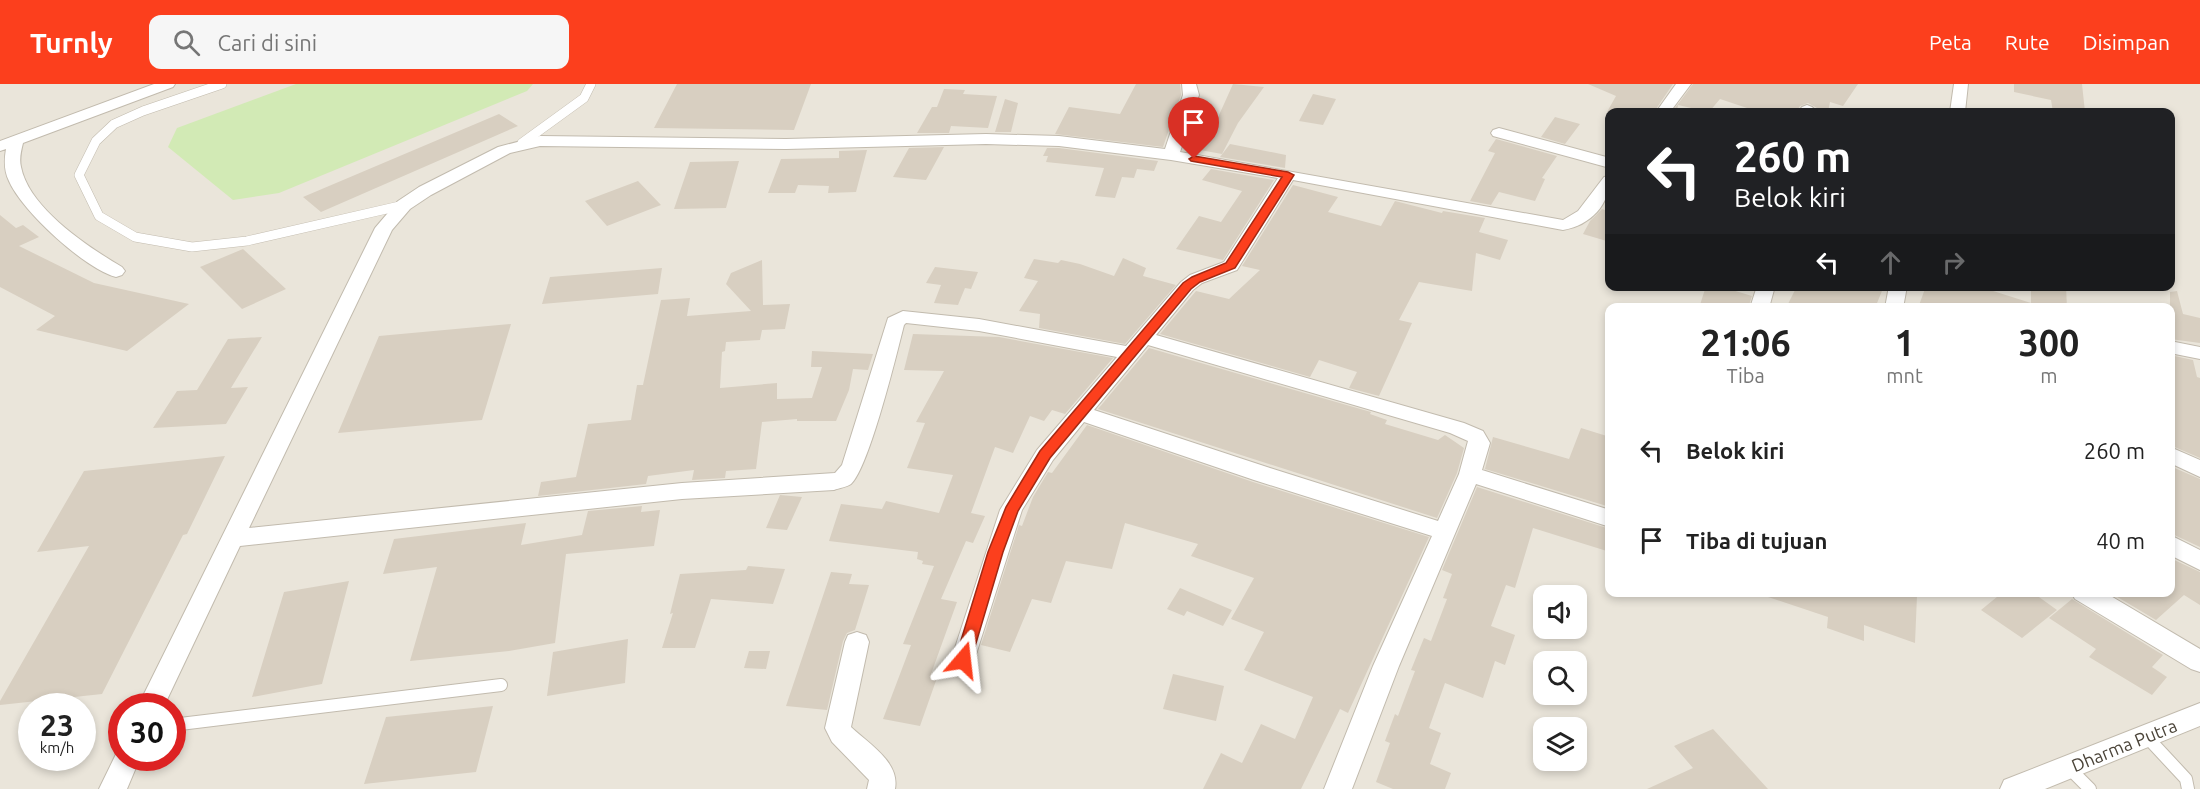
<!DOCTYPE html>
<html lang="id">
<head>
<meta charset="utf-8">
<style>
	body { margin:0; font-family:Ubuntu,sans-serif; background:#f6f6f6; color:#222; height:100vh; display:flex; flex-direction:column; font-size:22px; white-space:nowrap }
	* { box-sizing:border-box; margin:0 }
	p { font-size:20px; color:#767676 }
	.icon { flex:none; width:33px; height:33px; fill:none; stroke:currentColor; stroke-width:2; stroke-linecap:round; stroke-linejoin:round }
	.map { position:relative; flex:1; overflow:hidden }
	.side { position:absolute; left:1605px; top:219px; width:570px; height:294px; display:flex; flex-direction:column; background:#fff; border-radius:12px; box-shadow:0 3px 9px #0003 }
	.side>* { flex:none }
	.hud { position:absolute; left:1605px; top:24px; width:570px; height:183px; border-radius:12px; box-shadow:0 3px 9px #0003; background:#202124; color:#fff; overflow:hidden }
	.buttons { position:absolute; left:1533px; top:501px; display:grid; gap:12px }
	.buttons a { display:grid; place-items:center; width:54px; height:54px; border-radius:12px; background:#fff; box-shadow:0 3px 9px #0003; font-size:30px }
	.speed { position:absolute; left:18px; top:609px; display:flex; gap:12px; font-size:30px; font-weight:700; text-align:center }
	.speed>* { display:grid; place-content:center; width:78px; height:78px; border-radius:50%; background:#fff; box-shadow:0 3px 9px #0003; line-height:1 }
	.speed small { font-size:15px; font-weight:400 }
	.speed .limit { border:9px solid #d22; background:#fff; color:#111 }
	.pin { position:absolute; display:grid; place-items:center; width:51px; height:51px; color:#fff; margin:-62px -26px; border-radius:50% 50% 50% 0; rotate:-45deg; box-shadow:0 0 6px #0007 }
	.pin .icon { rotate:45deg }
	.me { position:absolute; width:66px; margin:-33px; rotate:17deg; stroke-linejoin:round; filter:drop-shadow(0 0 4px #0008) }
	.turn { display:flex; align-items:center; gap:21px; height:126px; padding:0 30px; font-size:27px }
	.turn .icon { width:78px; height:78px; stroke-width:2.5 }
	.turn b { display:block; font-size:42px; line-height:51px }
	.lanes { display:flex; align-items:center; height:57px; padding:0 30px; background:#0003; justify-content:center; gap:30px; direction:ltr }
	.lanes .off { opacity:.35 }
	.eta { display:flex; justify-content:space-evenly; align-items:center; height:102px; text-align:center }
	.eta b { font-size:36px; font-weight:600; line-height:42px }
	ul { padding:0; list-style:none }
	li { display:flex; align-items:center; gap:18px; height:90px; padding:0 30px }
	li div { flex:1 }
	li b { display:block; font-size:22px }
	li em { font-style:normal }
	header { display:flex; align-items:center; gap:36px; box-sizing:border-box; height:84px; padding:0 30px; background:#fc3f1d; color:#fff }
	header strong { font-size:28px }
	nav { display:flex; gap:33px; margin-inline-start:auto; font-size:21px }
	.search { width:420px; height:54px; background:#f6f6f6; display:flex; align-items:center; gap:15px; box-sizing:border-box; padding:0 21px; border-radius:12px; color:#767676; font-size:22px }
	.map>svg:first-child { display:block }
	.residential { fill:#eae5da; fill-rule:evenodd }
	.green { fill:#d2eab5 }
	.building { fill:#d8cfc1 }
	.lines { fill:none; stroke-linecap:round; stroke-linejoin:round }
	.service-far1-casing { stroke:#c2bbae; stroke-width:10 }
	.service-casing { stroke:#c2bbae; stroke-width:14 }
	.minor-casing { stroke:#c2bbae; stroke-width:2 }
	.service-far1 { stroke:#fff; stroke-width:9 }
	.service { stroke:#fff; stroke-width:12 }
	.minor { fill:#fff; fill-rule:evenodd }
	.route { fill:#fc3f1d; stroke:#a42913; stroke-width:1.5 }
	.labels { text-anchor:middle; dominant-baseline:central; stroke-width:4.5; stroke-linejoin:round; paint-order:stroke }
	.near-street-label { font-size:18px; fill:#4b4439; stroke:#fff }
</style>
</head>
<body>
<header>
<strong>Turnly</strong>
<div class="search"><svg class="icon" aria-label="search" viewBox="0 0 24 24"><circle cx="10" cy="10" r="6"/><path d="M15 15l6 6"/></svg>Cari di sini</div>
<nav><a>Peta</a><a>Rute</a><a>Disimpan</a></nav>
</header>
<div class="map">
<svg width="2200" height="705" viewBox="0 0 2200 705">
	<rect width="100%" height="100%" fill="#f6f3ec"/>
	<!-- residential -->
	<path class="residential" d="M0,0H2200V705H0ZM1610,28H2170V202H1610ZM1610,224H2170V508H1610ZM1544,512H1576V544H1544ZM1544,578H1576V610H1544ZM32,622H82V674H32ZM122,622H172V674H122ZM1544,644H1576V676H1544Z"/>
	<!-- green -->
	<path class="green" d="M296,0H533L527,7L279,109L233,116L168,63L177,44Z"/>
	<!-- building -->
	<path class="building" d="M677,0H811L794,46L654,44Z
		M1136,0H1180L1181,11L1163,63L1055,50L1069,23L1120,30Z
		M1233,0L1264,3L1238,39L1222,70L1200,66L1215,40Z
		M1588,0H1673L1654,28H1607L1616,12Z
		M1693,0H1858L1843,22L1830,18L1828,28H1816L1817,24L1808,19L1800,22L1796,28H1759L1720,15L1709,28L1678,21L1677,28H1672Z
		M2014,0H2082L2085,28H2053L2051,16L2014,8Z
		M944,5L965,6L963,10L997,12L988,44L951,42L949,49H917L932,23H937Z
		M1313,10L1336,15L1323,41L1299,37Z
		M1005,15L1018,19L1011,48H995Z
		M499,30L518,42L321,128L303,113Z
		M1555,33L1580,40L1565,60L1541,53Z
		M1496,55L1557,72L1542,94L1545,95L1535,117L1499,108L1491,121L1470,117L1495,69L1488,67Z
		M1230,60L1286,71L1285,84L1220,73Z
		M944,63L926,96L893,93L909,64Z
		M1047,64H1059L1158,77L1154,87L1137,85L1134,94L1122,93L1115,114L1095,112L1104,84L1046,78L1048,72H1043Z
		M867,66L856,108L828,109L829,102L798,101L795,109H768L781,75L839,74V67Z
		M739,77L726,124L674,125L690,78Z
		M1211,85L1274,96L1223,176L1176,165L1199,132L1221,138L1242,107L1202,96Z
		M638,97L661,121L607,142L585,117Z
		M1293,101L1338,113L1328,128L1381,142L1395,117L1442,129L1443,127L1485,134L1479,148L1508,156L1500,176L1476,169L1472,207L1419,198L1399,236L1412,239L1379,312L1349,304L1357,288L1319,276L1310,293L1160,250L1196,207L1229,215L1260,186L1242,182Z
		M1602,125L1610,128V158L1583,150L1590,137Z
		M0,131L16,144L23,141L39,153L19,162L94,199L189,220L127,267L36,246L55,232L0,203Z
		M243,165L286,205L242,225L200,183Z
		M1123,174L1146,184L1143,192L1176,201L1125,260L1039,244L1040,230L1019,227L1038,197L1024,194L1034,175L1058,179L1061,176L1080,180L1114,192Z
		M762,176L763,221L790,220L785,245L762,246L760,256L726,258L725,267L722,268L720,304L777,299V315L812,314L822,283H811L812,267L873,270L868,286L853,285L849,306L836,337H797V335L762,338L756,385L726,387L725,394L692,396L694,386L648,392L646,400L538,412L541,398L576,393L588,340L631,336L637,301H643L661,216L690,214L687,232L751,227L726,200L731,189Z
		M935,183L978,188L971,205L965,204L958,221L934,219L941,201L926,199Z
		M662,184L658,210L542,220L550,193Z
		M1706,202H1719L1752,212L1748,224H1699Z
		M1797,202H1884L1875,224H1786Z
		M1926,202H1991L1990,206L2031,219V202H2066L2067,224H1918Z
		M2177,207L2183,230L2200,234V259L2170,255V208Z
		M511,240L482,336L338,349L379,252Z
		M913,250L999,253L1113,274L1065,330L1052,326L1044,337L1030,332L1013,369L995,363L971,429L985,432L973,459L966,457L941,515L957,518L931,590L938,591L920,642L883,635L911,561L903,560L934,482L922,480L923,477L917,475L918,468L829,457L841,420L882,425L886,417L939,429L953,391L907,384L925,339L916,338L944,287L904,286Z
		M262,253L231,304L248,303L226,340L153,344L177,307L197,306L228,255Z
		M1149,264L1371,328L1370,330L1387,336L1385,340L1438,356L1445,351L1464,364L1457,389L1437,434L1098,325Z
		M2170,271L2193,276L2197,293L2200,294V374L2170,361Z
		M1087,341L1253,398L1429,453L1348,629L1340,625L1301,705H1203L1221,669L1242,679L1261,640L1295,655L1313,613L1244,586L1264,548L1231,535L1254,494L1191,472L1198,460L1125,439L1112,485L1066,477L1051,519L1032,515L1010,568L981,561L1019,441L1022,442L1033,413L1048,388L1052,389Z
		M1581,344L1610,353V423L1485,385L1493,353L1569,375Z
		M225,372L187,450L183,451L102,610L0,621V617L89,462L37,468L84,387Z
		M2170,382L2200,395V463L2170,449Z
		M1477,403L1610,445V468L1533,444L1515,504L1506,501L1491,542L1515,551L1505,581L1495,577L1483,614L1445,599L1429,644L1441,649L1430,680L1451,689L1445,705H1393L1376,698L1390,659L1385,657L1395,630L1398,632L1415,587L1411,586L1424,554L1431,557L1447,515L1443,514L1452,490L1442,486Z
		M780,411L802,413L787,446L766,444Z
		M642,422L641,428L660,426L654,462L566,470L555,559L509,567L410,577L437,483L383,490L394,455L526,439L521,461L582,451L588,427Z
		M2170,474L2200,488V521L2184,511L2156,536L2109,508H2170Z
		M748,482L785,485L773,520L711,515L695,564H662L673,529L670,530L680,490L746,486Z
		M831,488L852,490L849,500L869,501L855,546L847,549L843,557L827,626L786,622Z
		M349,497L322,600L252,613L284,508Z
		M1180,504L1232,526L1223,542L1187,527L1184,532L1167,525Z
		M1765,508H1907L1917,512L1915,559L1864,541V557L1827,544L1828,533L1765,512Z
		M2003,508H2032L2057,526L2022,554L1981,526Z
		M2072,515L2163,571L2152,583L2167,593L2152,611L2089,573L2096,565L2049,534Z
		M628,555L625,599L547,612L553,568Z
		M749,567H770L766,585L744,584Z
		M1173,590L1224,602L1216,637L1163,625Z
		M493,622L476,688L364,700L386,633Z
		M1713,645L1768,705H1647L1693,684L1674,662Z"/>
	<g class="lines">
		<defs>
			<path id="service-far1" d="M222,0L143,27L114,40L96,57L79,91L99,132L135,153L192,163L247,157L404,121
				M522,59L584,14L591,0"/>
			<path id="service" d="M172,641L501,601
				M2146,652L2186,695L2188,705
				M2069,684L2090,705"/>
			<path id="minor" d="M154,0H175L173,3L23,59C21,67 19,75 21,83C29,124 88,163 122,183L125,187L122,191L116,193C85,185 22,127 9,97C4,87 4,77 6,65L0,67V57Z
				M1182,0H1196L1199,11L1180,68L1563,136L1578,127L1604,93L1610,92C1610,121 1591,141 1563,146L1293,96L1237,186L1202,199L1193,206L1156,251L1464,339L1483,347L1490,359L1482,386L1610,426V443L1476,400L1399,582L1352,705H1324L1373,582L1432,452L1254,396L1084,338L1053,376L1022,426L972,583L963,586L954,583L951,576L1000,426L1037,366L1117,273L979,247L906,239L904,241C897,269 869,384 851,400C847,403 839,404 834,406L682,415L240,462L164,622H138L375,144L398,117L419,103L498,63L540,52L786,55L986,50L1059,52L1165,65L1183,11ZM986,60L1059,62L1171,76L1278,94L1224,178L1190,191L1181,198L1126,262L979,235L903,227L888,234L842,381L835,389L682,399L249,444L392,146L410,125L431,111L510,69L540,62L786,65ZM1148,261L1450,349L1468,357L1459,390L1438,437L1270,384L1094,326Z
				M1676,0H1691L1670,28H1656Z
				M1954,0H1968L1965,28H1950Z
				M1807,21L1812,23L1815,26L1813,28H1798L1802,23Z
				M1499,44L1610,74V84L1493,52L1491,49L1493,46Z
				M1757,202H1775L1769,224H1750Z
				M1889,202H1907L1903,224H1885Z
				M2170,257L2200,263V275L2170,269Z
				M2170,363L2200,376V393L2170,379Z
				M2170,451L2200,466V486L2170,471Z
				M2071,508H2104L2200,565V588L2191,585L2075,515Z
				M857,548L866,551L869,558L851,643C869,660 900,678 895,705H867L869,696L832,658L825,644L845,558L848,551Z
				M2200,619V642L2045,705H2000L2004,696Z
				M122,664V674H140L127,705H99L118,666Z"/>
		</defs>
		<!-- service-far1 casing -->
		<use href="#service-far1" class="service-far1-casing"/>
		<!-- service casing -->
		<use href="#service" class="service-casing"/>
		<!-- minor casing -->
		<use href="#minor" class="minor-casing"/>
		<!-- service-far1 -->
		<use href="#service-far1" class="service-far1"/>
		<!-- service -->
		<use href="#service" class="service"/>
		<!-- minor -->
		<use href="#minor" class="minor"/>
	</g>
	<!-- route -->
	<path class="route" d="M1194,72L1288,88L1294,91L1235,184L1200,198L1191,205L1050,374L1018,427L1003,468L971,576L969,581L963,583L957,581L955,576L988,468L1006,423L1040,367L1183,199L1192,193L1226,179L1282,93L1191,77L1189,75Z"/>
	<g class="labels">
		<!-- near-street labels -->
		<g class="near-street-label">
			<text transform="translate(2124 661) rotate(-22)">Dharma Putra</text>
		</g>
	</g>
</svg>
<div class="buttons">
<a><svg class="icon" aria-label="sound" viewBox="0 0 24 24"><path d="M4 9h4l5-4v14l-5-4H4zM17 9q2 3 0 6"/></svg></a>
<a><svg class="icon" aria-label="search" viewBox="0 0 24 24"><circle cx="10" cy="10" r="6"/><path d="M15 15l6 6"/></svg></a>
<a><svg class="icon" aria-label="layers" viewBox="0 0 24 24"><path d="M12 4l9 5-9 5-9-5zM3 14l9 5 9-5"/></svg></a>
</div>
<div class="speed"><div>23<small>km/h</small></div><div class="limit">30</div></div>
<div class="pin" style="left:1194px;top:75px;background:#d93025"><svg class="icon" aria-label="arrive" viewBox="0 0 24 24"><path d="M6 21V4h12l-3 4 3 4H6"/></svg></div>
<svg class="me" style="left:963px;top:576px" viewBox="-20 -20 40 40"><path d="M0-17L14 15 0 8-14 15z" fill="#fc3f1d" stroke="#fff" stroke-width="4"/></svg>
<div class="hud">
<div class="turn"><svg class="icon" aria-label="left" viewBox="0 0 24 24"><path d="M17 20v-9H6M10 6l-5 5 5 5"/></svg><div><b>260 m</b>Belok kiri</div></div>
<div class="lanes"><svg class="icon" aria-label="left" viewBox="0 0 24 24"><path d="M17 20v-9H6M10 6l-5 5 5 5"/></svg><svg class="icon off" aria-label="ahead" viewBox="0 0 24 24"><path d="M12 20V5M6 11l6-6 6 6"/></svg><svg class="icon off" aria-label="right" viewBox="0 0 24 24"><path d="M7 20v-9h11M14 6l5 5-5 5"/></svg></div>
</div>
<section class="side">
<div class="eta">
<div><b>21:06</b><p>Tiba</p></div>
<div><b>1</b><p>mnt</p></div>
<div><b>300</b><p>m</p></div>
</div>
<ul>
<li><svg class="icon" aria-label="left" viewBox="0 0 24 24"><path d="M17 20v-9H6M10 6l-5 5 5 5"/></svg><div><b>Belok kiri</b></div><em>260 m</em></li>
<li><svg class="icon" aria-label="arrive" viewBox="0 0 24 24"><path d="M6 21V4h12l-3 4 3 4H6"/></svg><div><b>Tiba di tujuan</b></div><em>40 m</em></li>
</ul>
</section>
</div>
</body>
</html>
